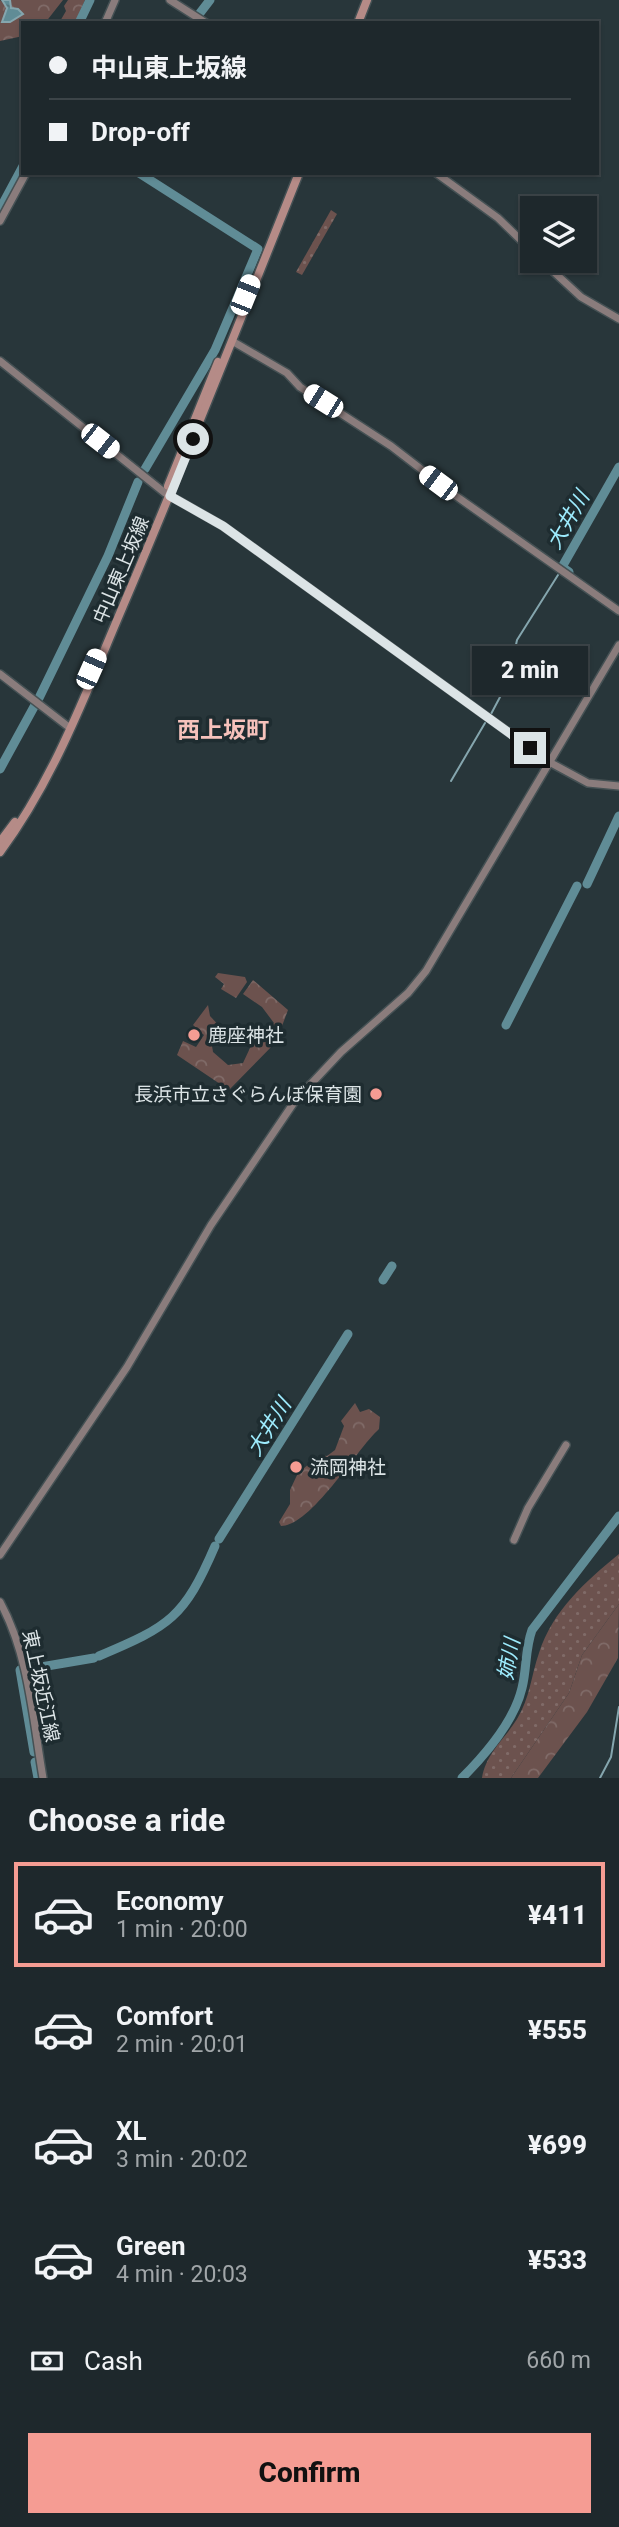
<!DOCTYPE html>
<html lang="en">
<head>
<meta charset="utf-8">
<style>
	:root { --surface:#1e282c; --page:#263034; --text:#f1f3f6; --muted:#a1a6a9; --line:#3c4448; --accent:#f59c93 }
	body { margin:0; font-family:Roboto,"Noto Sans JP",sans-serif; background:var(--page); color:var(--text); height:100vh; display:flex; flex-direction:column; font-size:26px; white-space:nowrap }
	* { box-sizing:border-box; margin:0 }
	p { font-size:23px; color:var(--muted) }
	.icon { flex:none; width:38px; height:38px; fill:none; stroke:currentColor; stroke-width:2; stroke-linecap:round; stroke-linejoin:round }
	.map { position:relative; height:1778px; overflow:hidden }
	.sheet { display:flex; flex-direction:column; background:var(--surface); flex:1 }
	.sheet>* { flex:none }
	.hud { position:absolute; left:21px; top:21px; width:578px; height:154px; border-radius:0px; box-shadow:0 2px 5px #0004,0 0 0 2px var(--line); display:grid; align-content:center; height:154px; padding:0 28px; background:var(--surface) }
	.tools { position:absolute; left:520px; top:196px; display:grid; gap:14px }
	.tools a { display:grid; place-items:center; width:77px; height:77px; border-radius:0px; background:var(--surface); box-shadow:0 2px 5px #0004,0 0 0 2px var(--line); font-size:35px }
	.end { position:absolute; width:32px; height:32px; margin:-16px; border:9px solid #dce4e6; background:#111; box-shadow:0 0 0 4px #111 }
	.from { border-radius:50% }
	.bubble { position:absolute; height:49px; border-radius:0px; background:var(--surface); box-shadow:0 2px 5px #0004,0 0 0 2px var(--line); font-size:23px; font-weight:800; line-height:49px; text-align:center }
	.car { position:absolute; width:21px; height:42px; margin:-21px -10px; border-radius:9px; box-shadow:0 0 5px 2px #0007; background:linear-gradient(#fff 24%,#345 0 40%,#fff 0 76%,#345 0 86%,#fff 0) }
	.hud b { display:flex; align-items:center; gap:24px; height:66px; font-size:26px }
	.hud b+b { border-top:2px solid var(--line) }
	.hud i { width:18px; height:18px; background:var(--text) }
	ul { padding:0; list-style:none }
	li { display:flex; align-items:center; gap:21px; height:105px; margin:0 14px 10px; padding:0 14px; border:4px solid transparent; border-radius:0px }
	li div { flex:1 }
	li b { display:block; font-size:26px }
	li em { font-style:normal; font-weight:800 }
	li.current { border-color:var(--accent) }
	li>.icon { width:63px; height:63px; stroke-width:1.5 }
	h2 { padding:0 28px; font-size:32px; line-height:84px }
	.pay { display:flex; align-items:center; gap:18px; height:77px; padding:0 28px; font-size:26px }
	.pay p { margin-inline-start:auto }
	.action { display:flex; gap:14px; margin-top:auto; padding:14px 28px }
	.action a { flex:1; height:80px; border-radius:0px; background:var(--accent); color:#111; font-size:28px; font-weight:800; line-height:80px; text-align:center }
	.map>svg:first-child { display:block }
</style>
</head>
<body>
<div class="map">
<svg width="619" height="1778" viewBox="0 0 619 1778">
	<defs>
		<pattern id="grass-dots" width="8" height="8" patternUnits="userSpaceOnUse" patternTransform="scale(1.75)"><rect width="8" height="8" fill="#6c524e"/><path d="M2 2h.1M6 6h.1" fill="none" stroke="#806b68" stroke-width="1.8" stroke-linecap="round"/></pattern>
		<pattern id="forest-crowns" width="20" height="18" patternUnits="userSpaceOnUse" patternTransform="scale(1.75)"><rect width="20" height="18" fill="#6c524e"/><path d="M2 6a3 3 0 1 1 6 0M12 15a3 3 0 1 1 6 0" fill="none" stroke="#806b68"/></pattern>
		<pattern id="water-ripples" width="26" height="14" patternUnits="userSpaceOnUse" patternTransform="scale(1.75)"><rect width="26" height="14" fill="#608c96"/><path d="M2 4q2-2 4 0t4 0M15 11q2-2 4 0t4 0" fill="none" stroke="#56737a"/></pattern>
	</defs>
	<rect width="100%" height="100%" fill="#28363a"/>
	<g fill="url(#grass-dots)">
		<path d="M331 210 337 214 302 275 296 272Z"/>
		<path d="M619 1554V1604L582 1655 569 1693 511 1778H482C486 1753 504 1740 517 1719 530 1698 531 1676 539 1653 553 1610 585 1582 619 1554Z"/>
	</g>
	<g fill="url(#forest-crowns)">
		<path d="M0 0 12 10 10 0H63L45 23H23V36L0 41Z"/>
		<path d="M68 0H85L75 23H59L66 11 64 6Z"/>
		<path d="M218 973 245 977 247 982 236 998 221 989 224 984 215 977Z"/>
		<path d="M253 980 288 1010 276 1042 229 1090 177 1055 183 1041 196 1047 204 1035 193 1025 208 1005 210 1016 223 1030 221 1038 212 1046 213 1052 228 1065 243 1063 250 1048 274 1023 262 1007 243 994Z"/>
		<path d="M355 1403 360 1412 369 1409 380 1417 379 1429C356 1450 311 1526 281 1526L279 1522 290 1504V1490L298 1473 320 1455 327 1456 335 1450 344 1426 341 1421Z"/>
		<path d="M619 1604 618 1658 587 1712 538 1778H511L569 1693 582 1655Z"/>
	</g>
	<path fill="url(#water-ripples)" stroke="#85a6ae" stroke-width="2" d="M2 0H10L11 8 18 9 23 14 10 22H2L7 8Z"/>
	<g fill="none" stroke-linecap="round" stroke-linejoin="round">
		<g stroke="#85a6ae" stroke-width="2">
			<path d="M491 714 508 682 517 640 558 575"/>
			<path d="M451 781 485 723"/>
			<path d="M600 1778 611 1757 619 1707"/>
		</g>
		<g stroke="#608c96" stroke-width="9">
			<path d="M200 13 210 0"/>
			<path d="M79 23 90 0"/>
			<path d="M139 173 258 249 215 350 145 469"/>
			<path d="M0 209 23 166"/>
			<path d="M569 572 562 567 619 467"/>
			<path d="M39 698 108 556 138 482"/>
			<path d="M0 769 35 705"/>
			<path d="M587 884 619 816"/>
			<path d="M506 1025 577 886"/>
			<path d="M383 1280 392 1266"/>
			<path d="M219 1539 348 1334"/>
			<path d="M99 1656C170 1626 184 1618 215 1546"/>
			<path d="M41 1667 94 1658"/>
			<path d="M20 1670 34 1752"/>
			<path d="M35 1762 38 1778"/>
			<path d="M462 1778C486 1754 514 1722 522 1688 527 1668 525 1649 532 1630L619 1516"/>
		</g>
		<defs>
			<g id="secondary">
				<path d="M170 0 206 23"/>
				<path d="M105 23 115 0"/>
				<path d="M436 173 498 218 532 251"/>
				<path d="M0 221 26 173"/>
				<path d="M542 261 581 297 619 319"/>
				<path d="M232 341 287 373 300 387 391 446 456 496 619 611"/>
				<path d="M0 361 165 493 223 526 551 763 588 783 619 786"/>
				<path d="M0 674 70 728"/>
				<path d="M514 1540 528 1508 566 1445"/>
				<path d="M0 1555 127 1367 211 1225 295 1101 341 1052 408 993 426 971 619 645"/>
				<path d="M0 1602C29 1655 33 1720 43 1778"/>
			</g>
			<g id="primary">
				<path d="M358 23 367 0"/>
				<path d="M168 486 218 362"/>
				<path d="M0 842 15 822"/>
				<path d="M0 852C55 778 87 690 123 606 184 463 241 318 299 173"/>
			</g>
		</defs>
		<use href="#secondary" stroke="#455154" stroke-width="10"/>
		<use href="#primary" stroke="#455154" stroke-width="11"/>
		<use href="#secondary" stroke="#8a7c7c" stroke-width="7"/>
		<use href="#primary" stroke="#b58b87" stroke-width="8"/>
	</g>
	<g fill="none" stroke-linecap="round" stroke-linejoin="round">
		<path stroke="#dce4e6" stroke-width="9" d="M193 439 170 496 223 526 530 748"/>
	</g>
	<g fill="#f59c93" stroke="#1e2c30" stroke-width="2.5">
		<circle cx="194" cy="1035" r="7"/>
		<circle cx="376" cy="1094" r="7"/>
		<circle cx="296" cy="1467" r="7"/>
	</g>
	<g text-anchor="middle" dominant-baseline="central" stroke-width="7" stroke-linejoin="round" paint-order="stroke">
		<g font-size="19" fill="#dce4e6" stroke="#1e2c30">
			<text transform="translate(121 570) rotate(-67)">中山東上坂線</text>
			<text transform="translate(41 1686) rotate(78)">東上坂近江線</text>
		</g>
		<g font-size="19" fill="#dce4e6" stroke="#1e2c30" text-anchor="start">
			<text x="208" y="1035">鹿座神社</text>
			<text x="362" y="1094" text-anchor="end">長浜市立さぐらんぼ保育園</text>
			<text x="310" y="1467">流岡神社</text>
		</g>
		<g font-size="21" font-style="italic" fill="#9debfd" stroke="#1e2c30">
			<text transform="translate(568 520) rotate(-60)">大井川</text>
			<text transform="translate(269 1427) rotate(-58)">大井川</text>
			<text transform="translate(509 1659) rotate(-80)">姉川</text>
		</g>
		<g font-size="23" font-weight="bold" fill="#f6c2bc" stroke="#1e2c30">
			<text x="223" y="730">西上坂町</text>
		</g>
	</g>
</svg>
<div class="tools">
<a><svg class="icon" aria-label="layers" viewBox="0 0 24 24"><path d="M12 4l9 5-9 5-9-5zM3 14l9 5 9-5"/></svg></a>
</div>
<i class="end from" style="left:193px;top:439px"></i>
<i class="end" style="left:530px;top:748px"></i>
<div class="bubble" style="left:472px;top:646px;width:116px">2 min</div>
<i class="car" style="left:245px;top:295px;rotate:22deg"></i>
<i class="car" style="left:323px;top:401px;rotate:302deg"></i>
<i class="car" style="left:100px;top:441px;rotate:128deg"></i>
<i class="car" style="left:438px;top:483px;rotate:307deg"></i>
<i class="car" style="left:91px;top:669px;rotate:24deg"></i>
<div class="hud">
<b><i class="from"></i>中山東上坂線</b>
<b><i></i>Drop-off</b>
</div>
</div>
<section class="sheet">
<h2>Choose a ride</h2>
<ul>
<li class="current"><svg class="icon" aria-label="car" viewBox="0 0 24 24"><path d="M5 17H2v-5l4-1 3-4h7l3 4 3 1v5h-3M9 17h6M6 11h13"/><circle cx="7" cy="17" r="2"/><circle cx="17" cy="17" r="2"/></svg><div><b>Economy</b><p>1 min · 20:00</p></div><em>¥411</em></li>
<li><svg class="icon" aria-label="car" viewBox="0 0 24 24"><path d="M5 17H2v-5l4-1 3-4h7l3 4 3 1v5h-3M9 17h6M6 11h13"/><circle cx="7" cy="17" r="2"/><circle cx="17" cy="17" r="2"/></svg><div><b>Comfort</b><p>2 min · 20:01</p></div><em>¥555</em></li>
<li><svg class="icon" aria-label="car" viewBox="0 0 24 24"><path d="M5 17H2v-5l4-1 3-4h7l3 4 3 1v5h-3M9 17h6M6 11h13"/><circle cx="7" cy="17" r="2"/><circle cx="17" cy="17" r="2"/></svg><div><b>XL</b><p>3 min · 20:02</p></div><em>¥699</em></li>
<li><svg class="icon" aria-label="car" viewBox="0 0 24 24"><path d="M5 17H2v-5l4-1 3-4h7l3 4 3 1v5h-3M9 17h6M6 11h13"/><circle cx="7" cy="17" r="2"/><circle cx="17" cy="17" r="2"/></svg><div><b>Green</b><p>4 min · 20:03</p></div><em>¥533</em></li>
</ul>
<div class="pay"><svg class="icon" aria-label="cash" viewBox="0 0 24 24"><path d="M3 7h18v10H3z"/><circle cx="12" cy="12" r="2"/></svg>Cash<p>660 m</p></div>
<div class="action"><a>Confirm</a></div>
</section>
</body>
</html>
